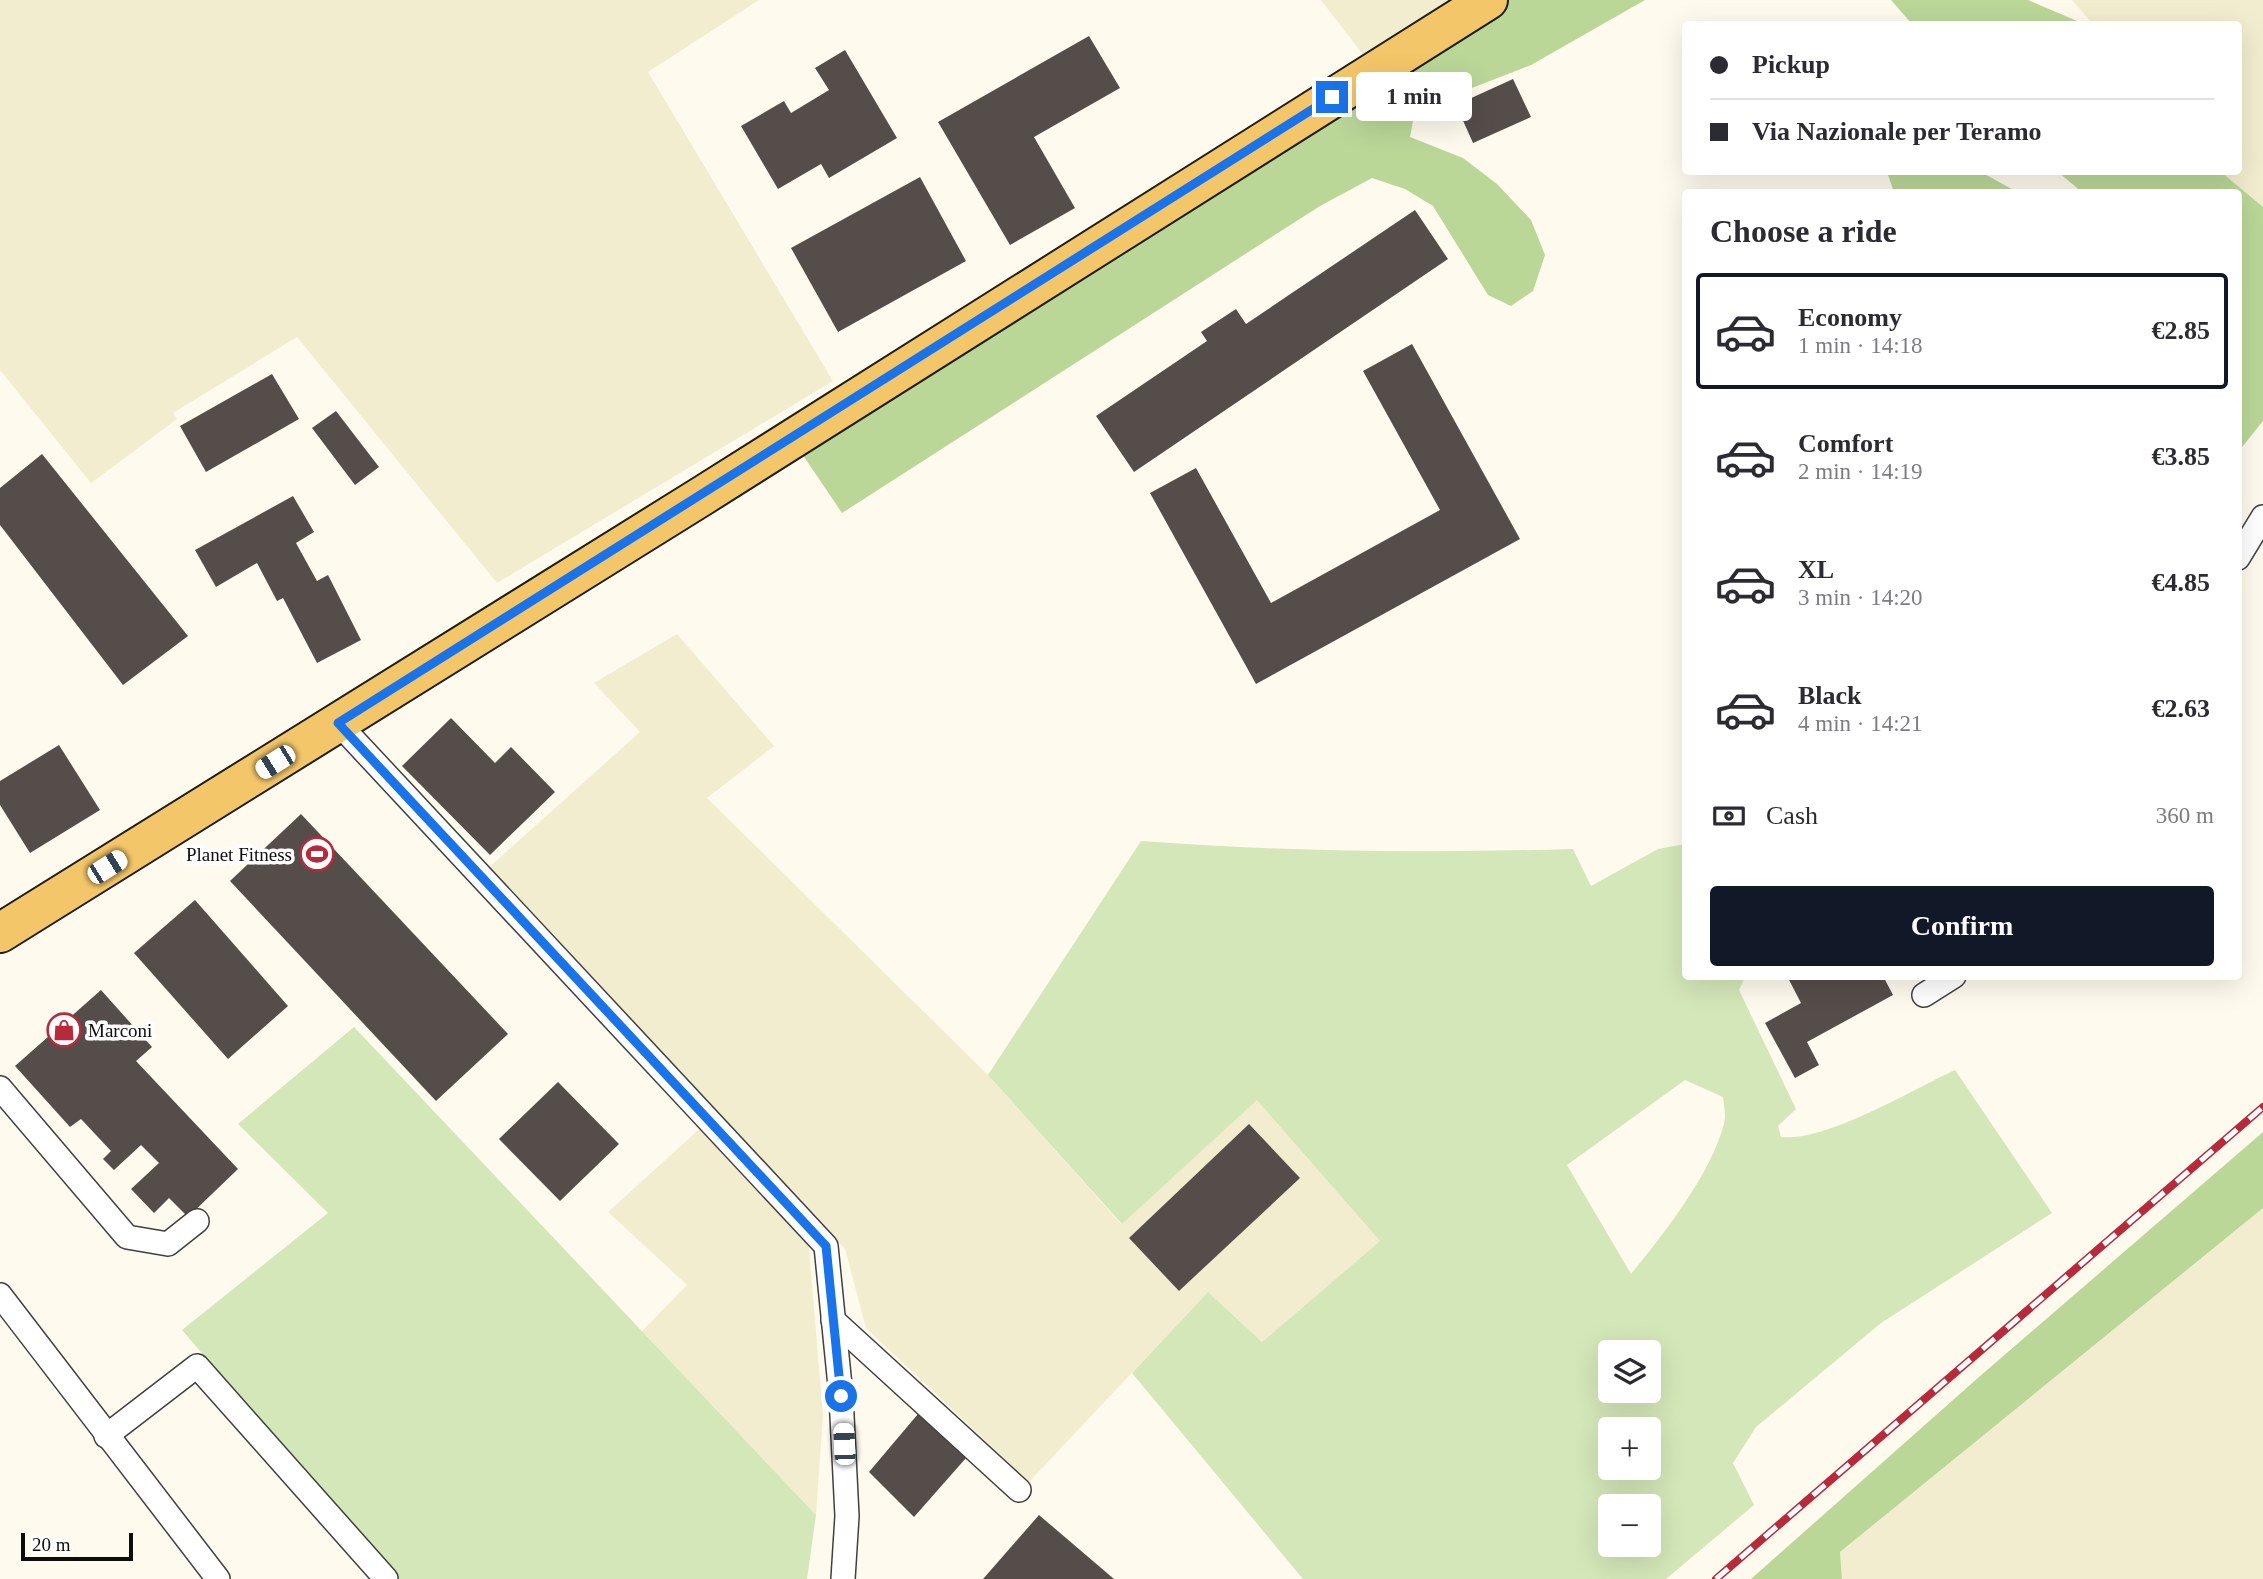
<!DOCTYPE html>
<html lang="en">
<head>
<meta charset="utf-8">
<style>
	:root { --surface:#fff; --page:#f2f2f3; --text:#2b2b33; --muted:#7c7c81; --line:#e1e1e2; --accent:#111827 }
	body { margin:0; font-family:"Times New Roman",serif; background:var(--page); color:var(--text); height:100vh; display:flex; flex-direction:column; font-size:26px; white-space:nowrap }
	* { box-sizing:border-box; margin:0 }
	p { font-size:23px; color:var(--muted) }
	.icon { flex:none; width:38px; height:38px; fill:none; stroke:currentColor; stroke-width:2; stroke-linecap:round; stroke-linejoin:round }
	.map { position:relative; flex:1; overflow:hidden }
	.panel { position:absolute; left:1682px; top:189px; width:560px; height:791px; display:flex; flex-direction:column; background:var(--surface); border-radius:7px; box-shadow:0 7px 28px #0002 }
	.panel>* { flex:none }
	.guide { position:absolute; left:1682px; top:21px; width:560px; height:154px; border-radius:7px; box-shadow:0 7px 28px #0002; display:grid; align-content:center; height:154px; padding:0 28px; background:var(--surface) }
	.tools { position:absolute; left:1598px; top:1340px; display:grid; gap:14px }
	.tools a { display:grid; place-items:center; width:63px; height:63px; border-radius:7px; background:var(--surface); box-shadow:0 7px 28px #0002; font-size:35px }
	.scale { position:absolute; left:21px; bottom:18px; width:112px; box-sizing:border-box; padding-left:7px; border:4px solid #0d0d0d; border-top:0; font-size:19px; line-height:24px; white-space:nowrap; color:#0d0d0d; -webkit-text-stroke:5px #fff; paint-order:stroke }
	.end { position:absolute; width:32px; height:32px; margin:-16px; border:9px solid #1a73e8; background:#fff; box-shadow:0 0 0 4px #fff }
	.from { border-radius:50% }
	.bubble { position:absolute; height:49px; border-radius:7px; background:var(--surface); box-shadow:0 7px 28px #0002; font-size:23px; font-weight:600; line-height:49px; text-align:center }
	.car { position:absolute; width:21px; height:42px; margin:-21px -10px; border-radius:9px; box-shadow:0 0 5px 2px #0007; background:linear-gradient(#fff 24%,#345 0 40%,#fff 0 76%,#345 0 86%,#fff 0) }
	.guide b { display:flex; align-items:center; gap:24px; height:66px; font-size:26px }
	.guide b+b { border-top:2px solid var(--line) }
	.guide i { width:18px; height:18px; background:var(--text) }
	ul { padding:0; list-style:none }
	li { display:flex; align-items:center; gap:21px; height:116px; margin:0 14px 10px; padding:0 14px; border:4px solid transparent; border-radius:7px }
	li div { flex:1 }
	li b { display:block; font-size:26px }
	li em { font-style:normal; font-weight:600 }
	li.selected { border-color:var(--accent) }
	li>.icon { width:63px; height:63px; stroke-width:1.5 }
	h2 { padding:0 28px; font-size:32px; line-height:84px }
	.pay { display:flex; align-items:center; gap:18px; height:77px; padding:0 28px; font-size:26px }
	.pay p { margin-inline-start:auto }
	.cta { display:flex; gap:14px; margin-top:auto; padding:14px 28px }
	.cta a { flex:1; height:80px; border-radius:7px; background:var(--accent); color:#fff; font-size:28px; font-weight:600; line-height:80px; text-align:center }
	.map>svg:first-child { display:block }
</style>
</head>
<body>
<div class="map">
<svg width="2263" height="1579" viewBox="0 0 2263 1579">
	<rect width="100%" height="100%" fill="#fefaed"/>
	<g fill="#f3edcf">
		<path d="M0 0H759L648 72 833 381 497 583 297 337 173 413 177 419 91 483 0 370Z"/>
		<path d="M1321 0H1452L1364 56Z"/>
		<path d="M2072 0H2263V207L2221 172H2238V24H2093Z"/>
		<path d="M677 634 774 746 707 798 988 1075 1121 1224 1257 1099 1380 1241 1262 1342 1208 1292 1029 1482 866 1328 845 1249 486 870 640 732 594 683Z"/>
		<path d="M705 1124 808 1238 823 1414 816 1515 642 1331 687 1285 608 1212Z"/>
		<path d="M2263 1208V1579H1842L1840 1552Z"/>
	</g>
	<g fill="#d4e7b8" fill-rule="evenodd">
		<path d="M1141 841C1285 852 1429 853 1573 849L1591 886 1658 849 1685 844V976L1745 977 1739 990 1796 1109 1778 1126 1781 1137C1826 1142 1912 1090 1955 1070L2052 1213 1881 1323 1756 1427 1733 1463 1754 1505 1666 1579H1303L1132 1373 1208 1292 1262 1342 1380 1241 1257 1100 1122 1224 988 1075ZM1685 1080 1723 1097C1724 1105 1726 1116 1724 1124 1711 1174 1663 1235 1631 1274L1567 1165ZM1610 1353H1648V1391H1610ZM1610 1430H1648V1468H1610ZM1610 1507H1648V1545H1610Z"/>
		<path d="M354 1027 816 1515 807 1579H395L182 1330 328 1213 238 1124Z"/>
	</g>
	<g fill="#bad798">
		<path d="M1488 0H1645L1531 65 1415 110 1410 137 1463 158 1497 184 1531 220 1545 255 1533 291 1511 306 1488 295 1433 206 1405 189 1372 178 1320 206 842 513 792 439Z"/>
		<path d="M1891 0H2028L2084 24H1912Z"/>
		<path d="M1887 172H1981L2017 192H1894Z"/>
		<path d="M2058 172H2221L2263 207V421L2238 452V192H2082Z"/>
		<path d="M2263 1132V1208L1840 1552 1842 1579H1751L1979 1377Z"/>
	</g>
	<g fill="#554d4a">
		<path d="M1089 36 1120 88 1034 137 1075 208 1010 245 938 122Z"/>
		<path d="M845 50 897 138 829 178 821 164 778 189 741 126 784 101 791 113 829 90 815 68Z"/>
		<path d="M1513 79 1531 117 1473 143 1456 105Z"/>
		<path d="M920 177 966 261 838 332 791 248Z"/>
		<path d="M1415 210 1448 259 1134 472 1096 416 1207 341 1201 332 1236 309 1246 324Z"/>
		<path d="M1412 344 1520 539 1256 684 1150 493 1196 468 1271 603 1440 510 1363 371Z"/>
		<path d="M272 374 299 419 206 472 180 426Z"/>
		<path d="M336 411 379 467 355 485 312 428Z"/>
		<path d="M42 454 188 636 123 685 0 525V488Z"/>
		<path d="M293 496 314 532 296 543 317 581 328 575 361 640 317 663 283 598 277 601 257 563 216 587 195 550Z"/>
		<path d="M451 718 495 763 511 747 555 792 490 855 402 766Z"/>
		<path d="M59 745 100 810 30 853 0 805V781Z"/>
		<path d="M301 814 508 1034 436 1101 230 881Z"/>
		<path d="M195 900 288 1006 228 1059 134 953Z"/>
		<path d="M1787 976H1883L1893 995 1807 1042 1819 1065 1795 1078 1765 1023 1801 1003Z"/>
		<path d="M101 990 152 1047 136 1061 238 1169 188 1217 169 1198 154 1213 131 1189 159 1163 141 1145 114 1170 103 1159 111 1151 81 1119 70 1127 15 1066Z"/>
		<path d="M558 1082 619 1144 560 1201 499 1139Z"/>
		<path d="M1249 1124 1300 1178 1179 1291 1129 1238Z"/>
		<path d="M918 1414 966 1458 914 1517 869 1472Z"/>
		<path d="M1039 1515 1114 1579H983Z"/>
	</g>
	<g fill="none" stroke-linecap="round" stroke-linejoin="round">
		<defs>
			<g id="service">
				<path d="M2238 558 2263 517"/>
				<path d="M338 723 826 1246 841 1396 847 1516 843 1579"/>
				<path d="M1924 995 1954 976"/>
				<path d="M0 1088 127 1237 168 1244 197 1221"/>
				<path d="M0 1295 218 1579"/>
				<path d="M833 1320 1019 1490"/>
				<path d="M106 1436 197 1366 386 1579"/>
			</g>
			<path id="primary" d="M0 933 702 496 1488 0"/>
		</defs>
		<use href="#service" stroke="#404040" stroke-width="26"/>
		<use href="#primary" stroke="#1e1e1e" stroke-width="42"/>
		<use href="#service" stroke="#fff" stroke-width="23"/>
		<use href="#primary" stroke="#f3c669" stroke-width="38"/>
		<defs>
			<path id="rail" d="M1716 1579 2263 1107"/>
		</defs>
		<use href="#rail" stroke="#b72a3c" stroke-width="8"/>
		<use href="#rail" stroke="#fff" stroke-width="5" stroke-dasharray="16" stroke-linecap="butt"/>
	</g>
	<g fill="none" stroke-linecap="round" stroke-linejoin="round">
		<path stroke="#1a73e8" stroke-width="9" d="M841 1396 826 1246 338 723 1332 97"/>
	</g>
	<defs>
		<symbol id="stadium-ring" viewBox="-11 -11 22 22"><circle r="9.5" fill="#fff" stroke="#b72a3c" stroke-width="1.5"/><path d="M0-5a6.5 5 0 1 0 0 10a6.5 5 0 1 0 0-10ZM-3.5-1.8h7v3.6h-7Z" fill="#b72a3c"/></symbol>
		<symbol id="shop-ring" viewBox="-11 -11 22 22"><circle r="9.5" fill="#fff" stroke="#b72a3c" stroke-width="1.5"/><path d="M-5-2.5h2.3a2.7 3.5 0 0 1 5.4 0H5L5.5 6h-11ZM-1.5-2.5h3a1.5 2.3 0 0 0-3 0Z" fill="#b72a3c"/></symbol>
	</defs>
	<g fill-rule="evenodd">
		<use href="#stadium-ring" x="298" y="835" width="38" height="38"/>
		<use href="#shop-ring" x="45" y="1011" width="38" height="38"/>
	</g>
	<g text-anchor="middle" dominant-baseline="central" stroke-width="7" stroke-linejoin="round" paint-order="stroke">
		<g font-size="19" fill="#0d0d0d" stroke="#fff" text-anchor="end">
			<text x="292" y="854">Planet Fitness</text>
			<text x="88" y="1030" text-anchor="start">Marconi</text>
		</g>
	</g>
</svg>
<div class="tools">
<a><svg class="icon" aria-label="layers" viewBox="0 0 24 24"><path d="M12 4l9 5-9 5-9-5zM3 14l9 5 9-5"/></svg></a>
<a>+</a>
<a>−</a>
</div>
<div class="scale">20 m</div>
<i class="end from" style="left:841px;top:1396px"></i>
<i class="end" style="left:1332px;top:97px"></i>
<div class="bubble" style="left:1356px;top:72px;width:116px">1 min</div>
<i class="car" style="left:275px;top:762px;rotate:238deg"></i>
<i class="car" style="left:107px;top:867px;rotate:58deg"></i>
<i class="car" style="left:844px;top:1444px;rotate:357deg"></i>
<div class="guide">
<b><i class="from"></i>Pickup</b>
<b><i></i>Via Nazionale per Teramo</b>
</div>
<section class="panel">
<h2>Choose a ride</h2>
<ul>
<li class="selected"><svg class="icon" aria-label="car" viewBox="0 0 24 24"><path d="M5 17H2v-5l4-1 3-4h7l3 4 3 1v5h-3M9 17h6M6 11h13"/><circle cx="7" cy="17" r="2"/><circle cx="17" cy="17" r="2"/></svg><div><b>Economy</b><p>1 min · 14:18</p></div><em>€2.85</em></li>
<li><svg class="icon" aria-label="car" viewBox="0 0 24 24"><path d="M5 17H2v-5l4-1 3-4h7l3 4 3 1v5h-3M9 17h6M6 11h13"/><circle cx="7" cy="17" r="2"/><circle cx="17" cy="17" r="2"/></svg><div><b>Comfort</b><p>2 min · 14:19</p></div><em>€3.85</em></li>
<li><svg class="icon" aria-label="car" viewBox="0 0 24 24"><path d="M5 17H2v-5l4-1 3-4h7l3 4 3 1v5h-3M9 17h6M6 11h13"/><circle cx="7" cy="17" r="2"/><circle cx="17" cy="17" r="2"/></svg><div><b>XL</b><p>3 min · 14:20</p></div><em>€4.85</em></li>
<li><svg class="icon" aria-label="car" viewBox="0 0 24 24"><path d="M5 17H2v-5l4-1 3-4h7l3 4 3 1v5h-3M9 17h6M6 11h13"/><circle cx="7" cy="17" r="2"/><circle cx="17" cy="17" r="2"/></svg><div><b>Black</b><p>4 min · 14:21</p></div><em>€2.63</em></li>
</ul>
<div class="pay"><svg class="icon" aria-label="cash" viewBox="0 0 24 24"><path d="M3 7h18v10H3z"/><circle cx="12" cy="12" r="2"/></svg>Cash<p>360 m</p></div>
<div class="cta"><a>Confirm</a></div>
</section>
</div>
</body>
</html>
